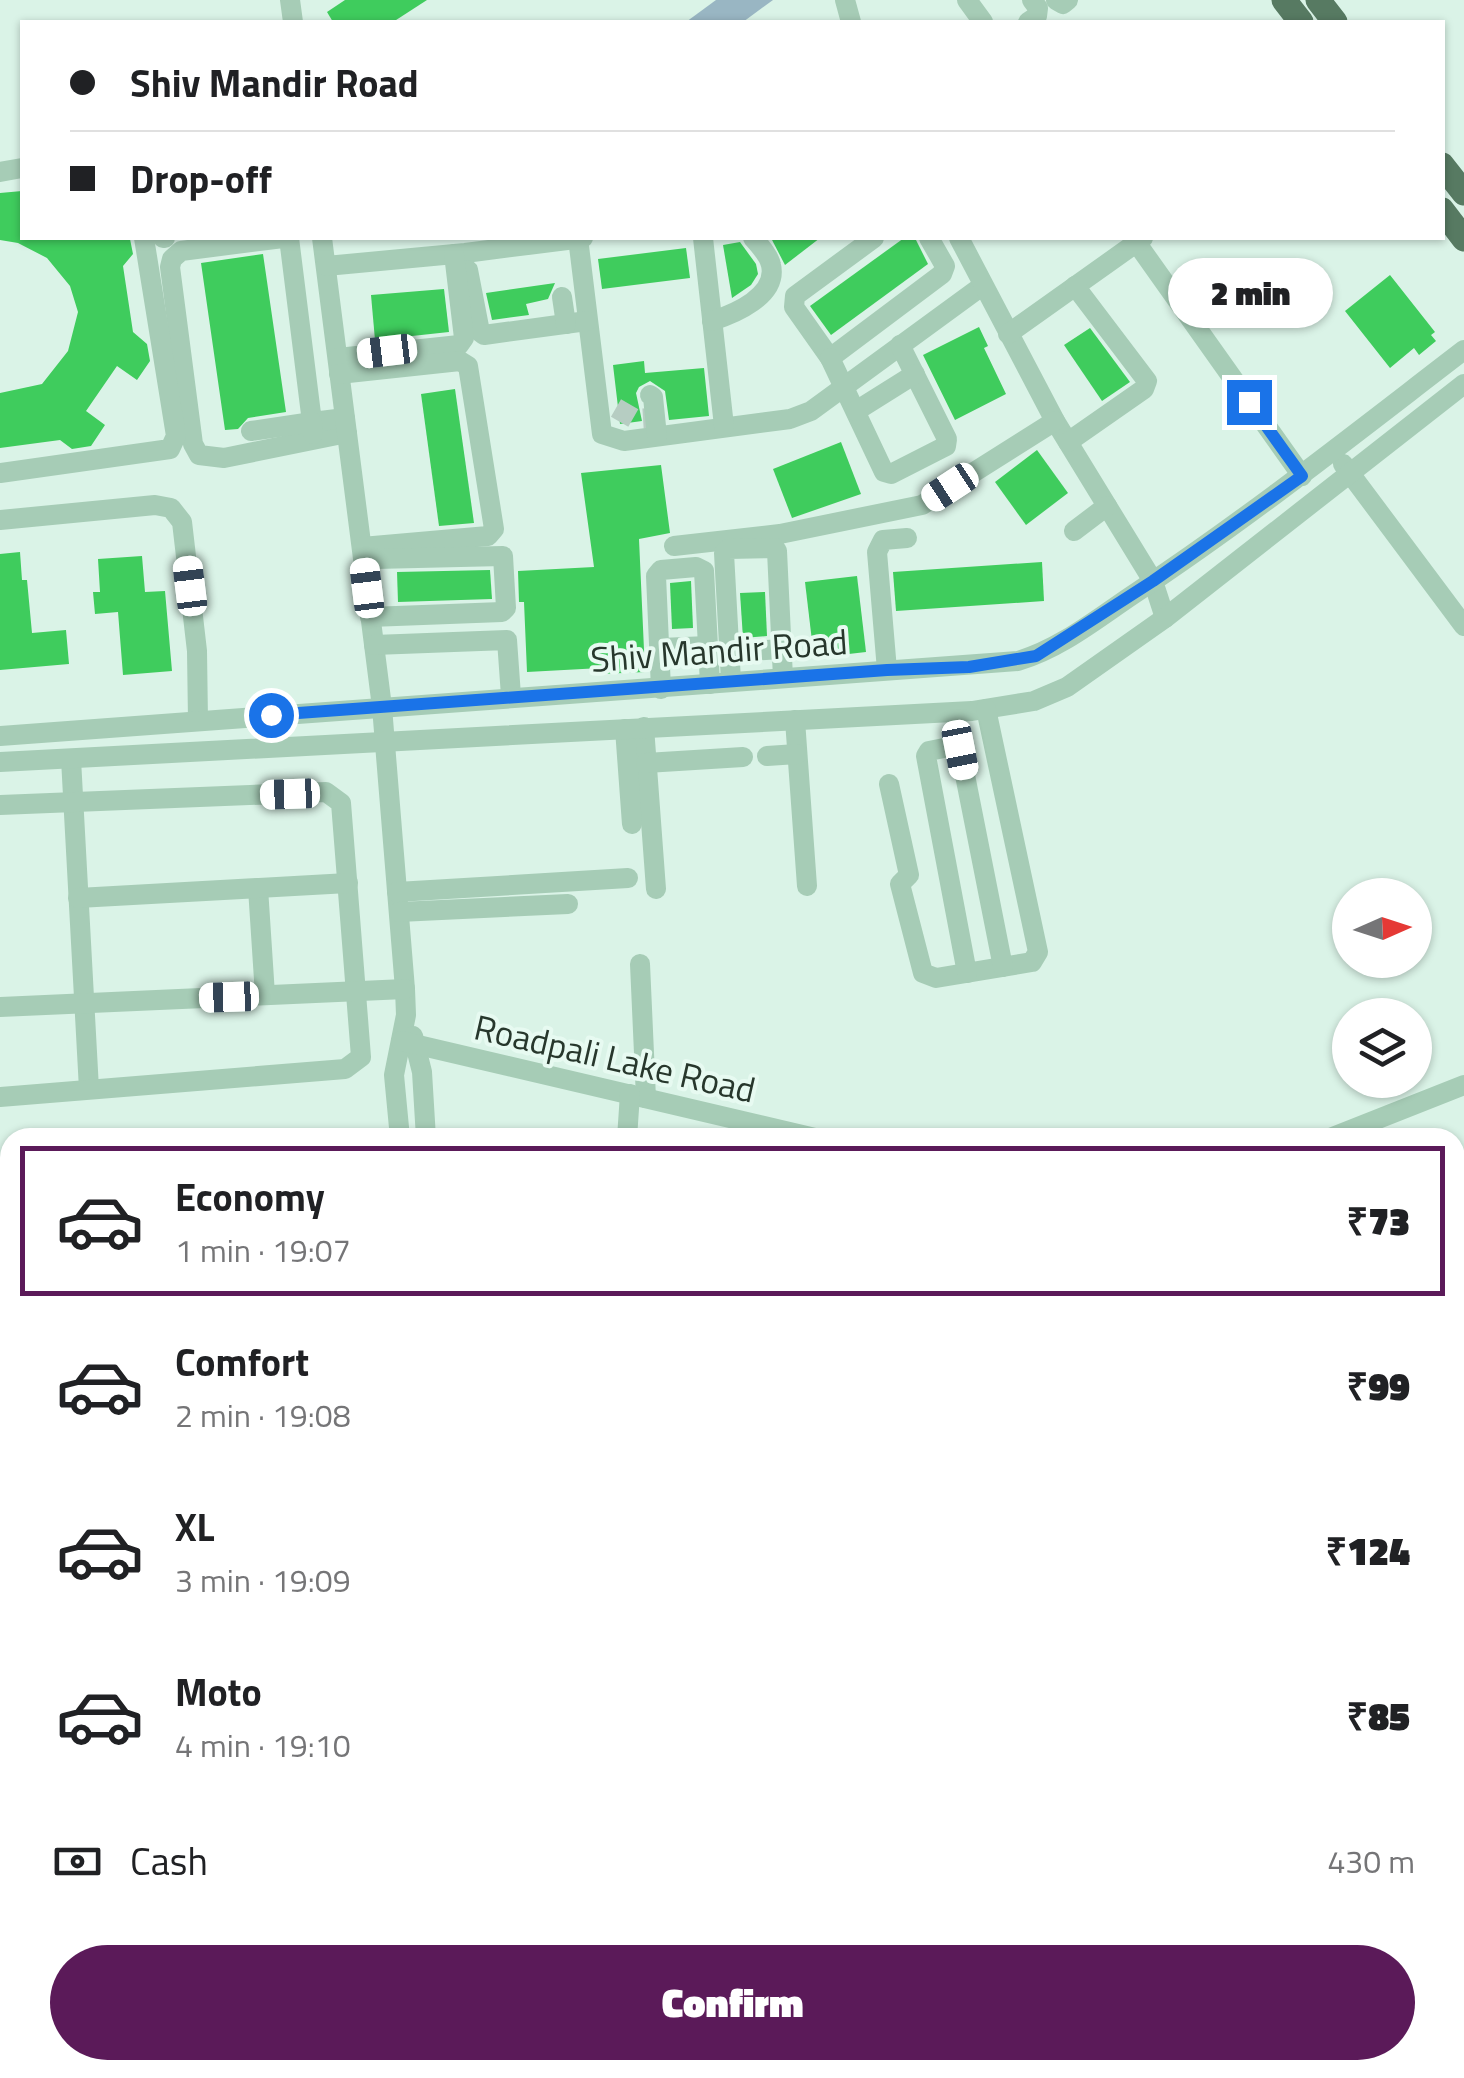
<!DOCTYPE html>
<html lang="en">
<head>
<meta charset="utf-8">
<style>
	:root { --surface:#fff; --page:#f2f2f2; --text:#202124; --muted:#757577; --line:#e0e0e0; --accent:#5b1a59 }
	body { margin:0; font-family:"Titillium Web",sans-serif; background:var(--page); color:var(--text); height:100vh; display:flex; flex-direction:column; font-size:38px; white-space:nowrap }
	* { box-sizing:border-box; margin:0 }
	p { font-size:32px; color:var(--muted) }
	.icon { flex:none; width:55px; height:55px; fill:none; stroke:currentColor; stroke-width:2; stroke-linecap:round; stroke-linejoin:round }
	.map { position:relative; flex:1; overflow:hidden }
	.sheet { position:absolute; left:0px; top:1128px; width:1465px; height:952px; display:flex; flex-direction:column; background:var(--surface); border-radius:30px 30px 0 0; box-shadow:0 2px 8px #0004 }
	.sheet>* { flex:none }
	.banner { position:absolute; left:20px; top:20px; width:1425px; height:220px; border-radius:0px; box-shadow:0 2px 8px #0004; display:grid; align-content:center; height:220px; padding:0 50px; background:var(--surface) }
	.needle { width:65px; rotate:87deg }
	.buttons { position:absolute; left:1332px; top:878px; display:grid; gap:20px }
	.buttons a { display:grid; place-items:center; width:100px; height:100px; border-radius:50%; background:var(--surface); box-shadow:0 2px 8px #0004; font-size:50px }
	.end { position:absolute; width:45px; height:45px; margin:-22px; border:12px solid #1a73e8; background:#fff; box-shadow:0 0 0 5px #fff }
	.from { border-radius:50% }
	.bubble { position:absolute; height:70px; border-radius:35px; background:var(--surface); box-shadow:0 2px 8px #0004; font-size:32px; font-weight:800; line-height:70px; text-align:center }
	.car { position:absolute; width:30px; height:60px; margin:-30px -15px; border-radius:12px; box-shadow:0 0 8px 2px #0007; background:linear-gradient(#fff 24%,#345 0 40%,#fff 0 76%,#345 0 86%,#fff 0) }
	.banner b { display:flex; align-items:center; gap:35px; height:95px; font-size:38px }
	.banner b+b { border-top:2px solid var(--line) }
	.banner i { width:25px; height:25px; background:var(--text) }
	ul { padding:18px 0 0; list-style:none }
	li { display:flex; align-items:center; gap:30px; height:150px; margin:0 20px 15px; padding:0 30px; border:5px solid transparent; border-radius:0px }
	li div { flex:1 }
	li b { display:block; font-size:38px }
	li em { font-style:normal; font-weight:800 }
	li.current { border-color:var(--accent) }
	li>.icon { width:90px; height:90px; stroke-width:1.5 }
	.pay { display:flex; align-items:center; gap:25px; height:110px; padding:0 50px; font-size:38px }
	.pay p { margin-inline-start:auto }
	.primary-button { display:flex; gap:20px; margin-top:auto; padding:20px 50px }
	.primary-button a { flex:1; height:115px; border-radius:60px; background:var(--accent); color:#fff; font-size:40px; font-weight:800; line-height:115px; text-align:center }
	.map>svg:first-child { display:block }
</style>
</head>
<body>
<div class="map">
<svg width="1464" height="2078" viewBox="0 0 1464 2078">
	<rect width="100%" height="100%" fill="#daf3e7"/>
	<path fill="#99b6c3" d="M716 0H773L743 22H686Z"/>
	<g fill="#3fcc5d">
		<path d="M345 0H427L393 22H333L327 12Z"/>
		<path d="M22 191V238L130 239 133 254 123 266 133 332 147 344 150 361 137 380 117 366 86 411 105 425 91 446 72 449 60 440 0 448V393L42 384 68 351 78 312 70 286 47 258 18 243 0 240V193Z"/>
		<path d="M771 238H820L785 265Z"/>
		<path d="M904 238H915L928 264 831 335 810 306Z"/>
		<path d="M740 242 756 264 758 274 751 285 732 298 723 245Z"/>
		<path d="M686 248 690 278 602 289 598 259Z"/>
		<path d="M263 254 286 412 248 418 238 429 225 430 201 263Z"/>
		<path d="M1390 275 1435 332 1431 335 1436 341 1419 355 1414 348 1390 368 1345 311Z"/>
		<path d="M555 283 548 299 526 304 529 315 492 320 486 293Z"/>
		<path d="M444 289 449 332 375 340 371 295Z"/>
		<path d="M979 327 988 346 984 348 1006 394 955 420 923 355Z"/>
		<path d="M1090 328 1130 382 1102 401 1064 345Z"/>
		<path d="M644 361 645 373 704 368 709 416 669 420 665 391 650 381 639 387 636 393 642 421 620 424 613 365Z"/>
		<path d="M455 389 474 523 439 526 421 394Z"/>
		<path d="M841 442 861 494 792 518 773 469Z"/>
		<path d="M1037 450 1068 493 1026 525 995 482Z"/>
		<path d="M661 465 670 533 639 539 645 672 601 674V668L527 672 524 602H519L518 571 594 567 581 473Z"/>
		<path d="M20 552 22 580H27L32 633 66 630 69 664 0 670V554Z"/>
		<path d="M142 556 145 592 165 591 172 671 123 675 118 612 95 614 93 592H100L98 559Z"/>
		<path d="M1042 562 1044 601 896 611 893 572Z"/>
		<path d="M490 570 492 599 398 602 397 572Z"/>
		<path d="M857 576 866 652 814 658 805 582Z"/>
		<path d="M691 581 693 628 672 629 670 583Z"/>
		<path d="M765 592 767 636 743 638 740 593Z"/>
	</g>
	<g fill="none" stroke-linecap="round" stroke-linejoin="round">
		<path stroke="#b6cdc2" stroke-width="20" stroke-dasharray="20 10" stroke-linecap="butt" d="M616 408 635 419 651 418"/>
		<g stroke="#a6ccb6" stroke-width="20">
			<path d="M290 0 293 22"/>
			<path d="M845 0 851 22"/>
			<path d="M967 0 983 22"/>
			<path d="M1056 0 1063 4 1068 0"/>
			<path d="M1028 22 1037 16 1038 8 1032 0"/>
			<path d="M0 172 22 168"/>
			<path d="M163 238H165"/>
			<path d="M283 238 181 251 172 259 170 267 193 444 199 455 224 458 347 433"/>
			<path d="M289 238 312 422 345 418"/>
			<path d="M322 238 382 707 405 989 406 1015 394 1075 400 1138"/>
			<path d="M578 238 602 434 624 441 790 419 811 411 982 286"/>
			<path d="M703 238 724 426"/>
			<path d="M874 238 795 296 794 307 830 358 942 274 945 266 929 238"/>
			<path d="M959 238 1055 421 1153 581 1165 618"/>
			<path d="M1136 242 1302 476"/>
			<path d="M326 266 465 253 583 238"/>
			<path d="M468 270 480 332 484 335 587 321"/>
			<path d="M562 297 566 324"/>
			<path d="M712 321C734 314 778 296 771 265 769 255 759 245 753 238"/>
			<path d="M1008 334 1143 238"/>
			<path d="M338 358 459 345 464 338 454 254"/>
			<path d="M830 358 884 472 891 474 946 446 947 439 900 345"/>
			<path d="M339 374 460 361 468 366 494 529 488 536 362 547"/>
			<path d="M650 395 653 397 657 436"/>
			<path d="M856 411 915 374"/>
			<path d="M251 431 312 422 313 434"/>
			<path d="M1068 442 1144 389 1147 381 1075 286"/>
			<path d="M1343 464 1464 626"/>
			<path d="M0 473 170 449 176 436 144 238"/>
			<path d="M0 520 155 505 171 508 182 522 197 651 198 721"/>
			<path d="M1074 531 1107 506"/>
			<path d="M674 546 780 534 922 505 1055 421"/>
			<path d="M370 617 502 612 506 608 503 556 375 559"/>
			<path d="M374 645 507 640 511 696"/>
			<path d="M661 648 708 646"/>
			<path d="M730 652 782 649"/>
			<path d="M887 670 877 552 883 540 907 538"/>
			<path d="M731 681 724 553 728 549 775 548 777 551 783 678"/>
			<path d="M661 689 656 576 661 570 696 567 704 571 710 684"/>
			<path d="M795 720 807 886"/>
			<path d="M644 727 656 889"/>
			<path d="M625 729 632 824"/>
			<path d="M0 736 1018 661C1062 648 1099 617 1137 592 1250 517 1357 432 1464 350"/>
			<path d="M767 756 797 754"/>
			<path d="M71 759 89 1089"/>
			<path d="M0 762 972 711 1034 701 1067 687 1165 618 1464 384"/>
			<path d="M646 763 743 757"/>
			<path d="M889 784 909 875 900 884 923 973 936 978 1032 962 1038 952 986 709"/>
			<path d="M0 805 326 792 341 803 361 1057 345 1069 0 1097"/>
			<path d="M258 888 265 995"/>
			<path d="M397 892 628 878"/>
			<path d="M78 898 348 883"/>
			<path d="M399 912 568 904"/>
			<path d="M640 964 646 1098"/>
			<path d="M967 973 926 756 929 751 954 746 960 750 1003 967"/>
			<path d="M0 1007 405 989"/>
			<path d="M413 1036 422 1072 426 1138"/>
			<path d="M401 1041 815 1138"/>
			<path d="M627 1138 630 1094"/>
			<path d="M1330 1138 1464 1085"/>
			<path d="M0 1304H10"/>
			<path d="M1455 1416 1464 1432"/>
			<path d="M0 1635 10 1634"/>
			<path d="M0 1760H10"/>
			<path d="M0 1784 10 1783"/>
			<path d="M0 1998 10 1997"/>
			<path d="M62 2070 63 2078"/>
			<path d="M128 2070 129 2078"/>
			<path d="M204 2070V2078"/>
			<path d="M378 2070 379 2078"/>
			<path d="M472 2070V2078"/>
			<path d="M494 2070V2078"/>
			<path d="M680 2070 681 2078"/>
			<path d="M871 2070V2078"/>
			<path d="M1290 2070 1303 2078"/>
			<path d="M1340 2078 1344 2070"/>
		</g>
		<g stroke="#577a62" stroke-width="25">
			<path d="M1284 0 1301 22"/>
			<path d="M1318 0 1335 22"/>
			<path d="M1442 165 1464 193"/>
			<path d="M1442 210 1464 239"/>
		</g>
	</g>
	<g fill="none" stroke-linecap="round" stroke-linejoin="round">
		<path stroke="#1a73e8" stroke-width="12" d="M271 715 887 670 969 667 1036 656 1153 581 1302 476 1249 402"/>
	</g>
	<g text-anchor="middle" dominant-baseline="central" stroke-width="8" stroke-linejoin="round" paint-order="stroke">
		<g font-size="35" fill="#27372c" stroke="#e7faf1">
			<text transform="translate(719 650) rotate(-4)">Shiv Mandir Road</text>
			<text transform="translate(615 1058) rotate(13)">Roadpali Lake Road</text>
		</g>
	</g>
</svg>
<div class="buttons">
<a><svg class="needle" viewBox="-14 -14 28 28"><path d="M0-13l5 13h-10z" fill="#e53935"/><path d="M0 13l5-13h-10z" fill="#757577"/></svg></a>
<a><svg class="icon" aria-label="layers" viewBox="0 0 24 24"><path d="M12 4l9 5-9 5-9-5zM3 14l9 5 9-5"/></svg></a>
</div>
<i class="end from" style="left:271px;top:715px"></i>
<i class="end" style="left:1249px;top:402px"></i>
<div class="bubble" style="left:1168px;top:258px;width:165px">2 min</div>
<i class="car" style="left:387px;top:351px;rotate:263deg"></i>
<i class="car" style="left:950px;top:487px;rotate:237deg"></i>
<i class="car" style="left:190px;top:586px;rotate:353deg"></i>
<i class="car" style="left:367px;top:588px;rotate:353deg"></i>
<i class="car" style="left:960px;top:750px;rotate:169deg"></i>
<i class="car" style="left:290px;top:794px;rotate:268deg"></i>
<i class="car" style="left:229px;top:997px;rotate:268deg"></i>
<div class="banner">
<b><i class="from"></i>Shiv Mandir Road</b>
<b><i></i>Drop-off</b>
</div>
<section class="sheet">
<ul>
<li class="current"><svg class="icon" aria-label="car" viewBox="0 0 24 24"><path d="M5 17H2v-5l4-1 3-4h7l3 4 3 1v5h-3M9 17h6M6 11h13"/><circle cx="7" cy="17" r="2"/><circle cx="17" cy="17" r="2"/></svg><div><b>Economy</b><p>1 min · 19:07</p></div><em>₹73</em></li>
<li><svg class="icon" aria-label="car" viewBox="0 0 24 24"><path d="M5 17H2v-5l4-1 3-4h7l3 4 3 1v5h-3M9 17h6M6 11h13"/><circle cx="7" cy="17" r="2"/><circle cx="17" cy="17" r="2"/></svg><div><b>Comfort</b><p>2 min · 19:08</p></div><em>₹99</em></li>
<li><svg class="icon" aria-label="car" viewBox="0 0 24 24"><path d="M5 17H2v-5l4-1 3-4h7l3 4 3 1v5h-3M9 17h6M6 11h13"/><circle cx="7" cy="17" r="2"/><circle cx="17" cy="17" r="2"/></svg><div><b>XL</b><p>3 min · 19:09</p></div><em>₹124</em></li>
<li><svg class="icon" aria-label="car" viewBox="0 0 24 24"><path d="M5 17H2v-5l4-1 3-4h7l3 4 3 1v5h-3M9 17h6M6 11h13"/><circle cx="7" cy="17" r="2"/><circle cx="17" cy="17" r="2"/></svg><div><b>Moto</b><p>4 min · 19:10</p></div><em>₹85</em></li>
</ul>
<div class="pay"><svg class="icon" aria-label="cash" viewBox="0 0 24 24"><path d="M3 7h18v10H3z"/><circle cx="12" cy="12" r="2"/></svg>Cash<p>430 m</p></div>
<div class="primary-button"><a>Confirm</a></div>
</section>
</div>
</body>
</html>
